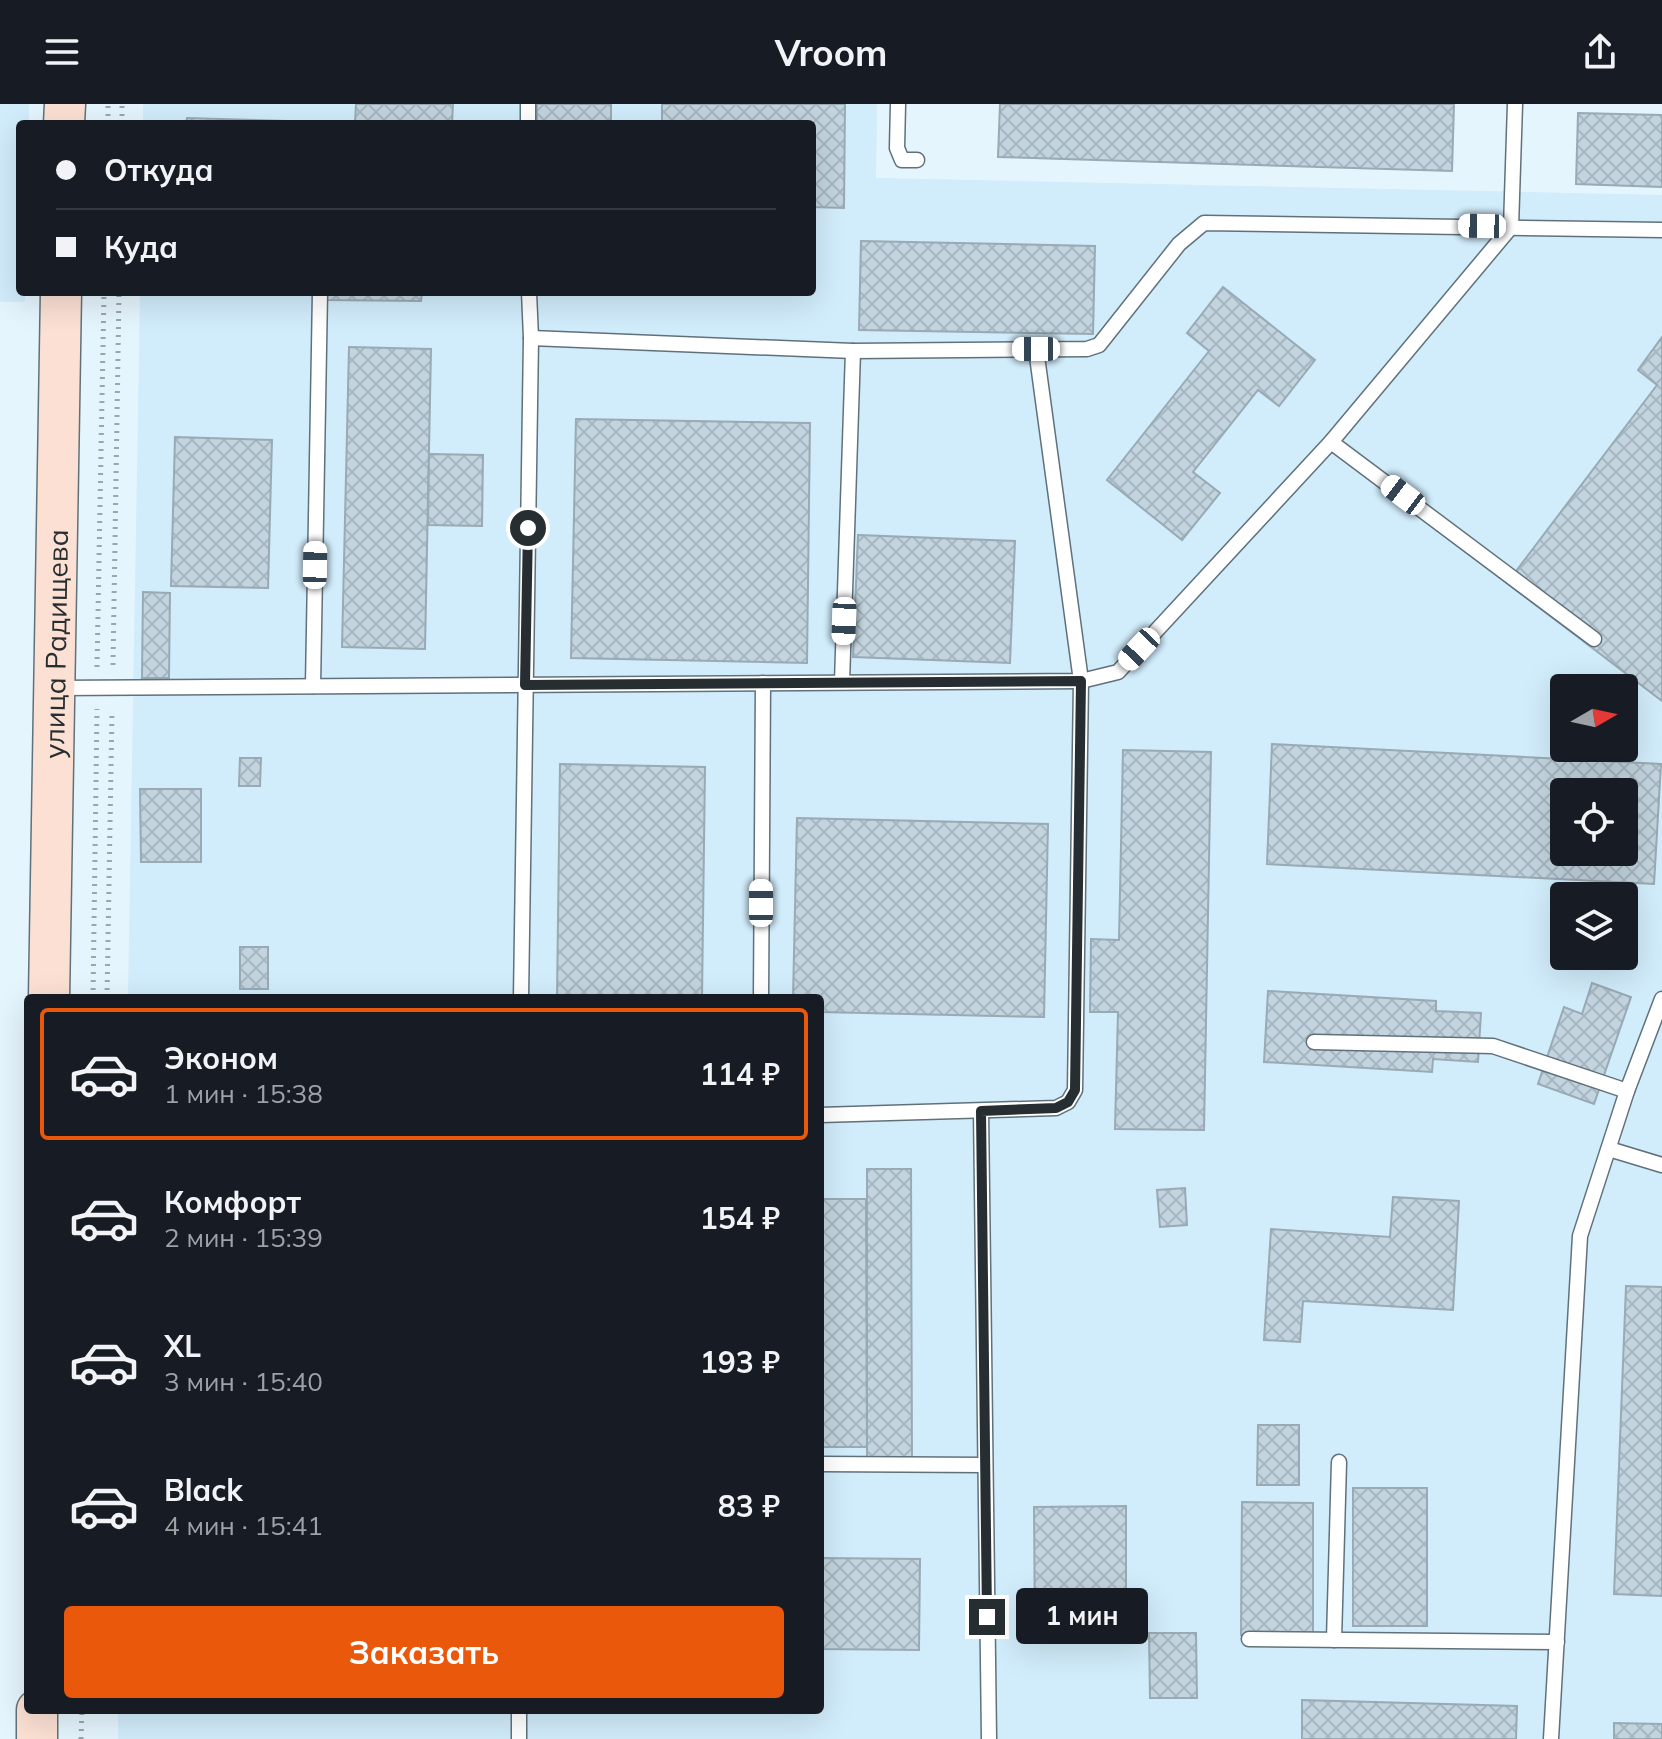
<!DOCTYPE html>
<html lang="ru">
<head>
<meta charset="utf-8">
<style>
	:root { --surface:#171b24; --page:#242831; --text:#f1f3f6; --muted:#9ea1a6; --line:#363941; --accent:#ea580c }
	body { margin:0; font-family:Mulish,sans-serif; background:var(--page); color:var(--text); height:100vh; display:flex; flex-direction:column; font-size:30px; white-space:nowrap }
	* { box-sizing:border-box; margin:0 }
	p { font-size:26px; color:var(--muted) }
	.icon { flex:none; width:44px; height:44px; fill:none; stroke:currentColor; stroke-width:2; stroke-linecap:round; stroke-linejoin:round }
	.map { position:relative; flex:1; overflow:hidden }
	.details { position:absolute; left:24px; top:890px; width:800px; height:720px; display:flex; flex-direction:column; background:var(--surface); border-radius:8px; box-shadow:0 8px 32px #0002 }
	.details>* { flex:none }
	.banner { position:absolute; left:16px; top:16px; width:800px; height:176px; border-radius:8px; box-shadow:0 8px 32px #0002; display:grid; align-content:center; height:176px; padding:0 40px; background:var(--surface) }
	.needle { width:52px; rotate:81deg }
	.tools { position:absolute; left:1550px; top:570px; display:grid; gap:16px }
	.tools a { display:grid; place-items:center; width:88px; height:88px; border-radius:8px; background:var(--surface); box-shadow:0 8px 32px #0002; font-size:40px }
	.end { position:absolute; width:36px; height:36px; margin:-18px; border:10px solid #272e32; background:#fff; box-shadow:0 0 0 4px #fff }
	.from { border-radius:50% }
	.bubble { position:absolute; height:56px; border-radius:8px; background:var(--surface); box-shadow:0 8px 32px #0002; font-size:26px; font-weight:700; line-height:56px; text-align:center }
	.car { position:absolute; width:24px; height:48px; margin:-24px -12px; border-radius:10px; box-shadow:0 0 6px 2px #0007; background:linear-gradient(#fff 24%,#345 0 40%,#fff 0 76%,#345 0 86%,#fff 0) }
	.banner b { display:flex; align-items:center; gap:28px; height:76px; font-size:30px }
	.banner b+b { border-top:2px solid var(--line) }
	.banner i { width:20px; height:20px; background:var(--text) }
	ul { padding:14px 0 0; list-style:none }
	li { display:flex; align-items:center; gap:24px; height:132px; margin:0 16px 12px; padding:0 24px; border:4px solid transparent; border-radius:8px }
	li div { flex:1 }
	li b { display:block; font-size:30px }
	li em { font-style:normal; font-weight:700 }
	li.current { border-color:var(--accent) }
	li>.icon { width:72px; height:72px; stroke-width:1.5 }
	.cta { display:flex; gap:16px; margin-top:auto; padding:16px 40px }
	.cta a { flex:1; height:92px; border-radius:8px; background:var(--accent); color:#fff; font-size:32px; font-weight:700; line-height:92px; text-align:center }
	header { display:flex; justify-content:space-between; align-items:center; height:104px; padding:0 40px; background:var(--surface); font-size:36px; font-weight:700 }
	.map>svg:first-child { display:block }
</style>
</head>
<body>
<header><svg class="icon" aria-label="menu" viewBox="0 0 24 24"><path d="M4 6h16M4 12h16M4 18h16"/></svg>Vroom<svg class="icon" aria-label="share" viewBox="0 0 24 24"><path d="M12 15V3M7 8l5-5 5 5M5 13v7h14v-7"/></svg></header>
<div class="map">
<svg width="1662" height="1635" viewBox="0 0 1662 1635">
	<defs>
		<pattern id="building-cross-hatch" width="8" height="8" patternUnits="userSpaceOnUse" patternTransform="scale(2)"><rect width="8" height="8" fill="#c2d4df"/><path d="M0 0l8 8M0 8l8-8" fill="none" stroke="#a7b6c0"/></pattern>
	</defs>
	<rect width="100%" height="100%" fill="#e5f5fd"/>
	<g fill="#d1ecfb" fill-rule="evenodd">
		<path d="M0 0H29V20H20V188H25V198H0Z"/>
		<path d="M143 0H877L876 74 1662 91V1635H118V1606H820V894H128L140 188H812V20H143ZM1564 584H1624V644H1564ZM1564 688H1624V748H1564ZM1564 792H1624V852H1564Z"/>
	</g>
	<g fill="url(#building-cross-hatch)" stroke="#98aab4" stroke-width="2" fill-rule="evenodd">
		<path d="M356 0H453L452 20H186L187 14 355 19Z"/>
		<rect x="537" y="0" width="74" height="20"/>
		<path d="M662 0H845L844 104 812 103V20H662Z"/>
		<path d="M1000 0H1454L1452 67 998 53Z"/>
		<path d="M1578 9 1662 11V83L1576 80Z"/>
		<path d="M861 137 1095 142 1093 230 859 226Z"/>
		<path d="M1223 183 1315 256 1279 302 1258 286 1193 368 1220 389 1182 436 1107 376 1209 247 1187 229Z"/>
		<path d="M326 188H422L421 197 326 196Z"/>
		<path d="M1662 233V597L1507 479 1657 281 1638 266Z"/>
		<path d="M349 243 431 245 425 545 342 543Z"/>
		<path d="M576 315 810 319 807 559 571 554Z"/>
		<path d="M175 333 272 336 268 484 171 482Z"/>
		<path d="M429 350 483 351 482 422 428 421Z"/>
		<path d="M858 431 1015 437 1010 559 853 553Z"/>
		<path d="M143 488 170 489 169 574H142Z"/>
		<path d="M1272 640 1661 660 1654 780 1267 760ZM1564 688H1624V748H1564Z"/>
		<path d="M1123 646 1211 648 1204 1026 1115 1025 1118 908H1090L1091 835 1119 836Z"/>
		<path d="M240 654H261L260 682H239Z"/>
		<path d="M560 660 705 663 702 894H557Z"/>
		<path d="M140 685H201V758H141Z"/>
		<path d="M797 714 1048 720 1044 913 820 908V894H793Z"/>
		<rect x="240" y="843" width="28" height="42"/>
		<path d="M1592 879 1631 893 1594 1000 1538 980 1564 903 1582 910Z"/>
		<path d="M1268 887 1436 897V907L1481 909 1478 958 1433 955 1432 968 1264 958Z"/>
		<path d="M867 1065H911L912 1360H867Z"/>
		<path d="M1185 1084 1187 1121 1160 1123 1157 1086Z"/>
		<path d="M1393 1093 1459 1097 1453 1206 1303 1197 1300 1238 1264 1236 1271 1125 1390 1133Z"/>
		<path d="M820 1095H866L867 1343H820Z"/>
		<path d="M1626 1182 1662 1183V1492L1614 1490Z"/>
		<path d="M1258 1321H1299V1381H1257Z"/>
		<rect x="1353" y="1384" width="74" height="138"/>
		<path d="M1242 1398 1313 1399V1531H1241Z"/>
		<path d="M1126 1402V1504H1076V1533L1035 1534 1034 1403Z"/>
		<path d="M820 1454 920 1455 919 1546 820 1545Z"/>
		<path d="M1149 1529H1196L1197 1594H1150Z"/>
		<path d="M1302 1596 1517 1602 1516 1635H1302Z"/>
		<path d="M1614 1619 1662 1620V1635H1614Z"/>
	</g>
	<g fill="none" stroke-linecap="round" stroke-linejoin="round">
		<defs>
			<g id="lane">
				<path d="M528 0V20"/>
				<path d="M898 0 897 44 902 56H917"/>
				<path d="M531 234 853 247 1087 245 1099 241 1179 140 1204 119 1662 126"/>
				<path d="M1331 338 1594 535"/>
				<path d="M842 578 853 247"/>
				<path d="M313 582 320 188"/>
				<path d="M56 584 1081 577 1118 568 1331 338 1511 123 1515 0"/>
				<path d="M521 894 531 234 529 188"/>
				<path d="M761 894 763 579"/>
				<path d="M1314 938 1493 942 1627 987"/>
				<path d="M981 1007 989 1635"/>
				<path d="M820 1011 1056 1004 1068 998 1075 986 1081 577 1036 245"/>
				<path d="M1609 1045 1662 1061"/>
				<path d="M820 1360 985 1361"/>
				<path d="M1249 1535 1557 1538"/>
				<path d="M1334 1536 1339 1358"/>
				<path d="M519 1606V1635"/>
				<path d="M1551 1635 1580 1132 1627 987 1662 895"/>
			</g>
			<g id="secondary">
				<path d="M64 20 65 0"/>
				<path id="s1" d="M49 894 61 188"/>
				<path d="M37 1635V1606"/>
			</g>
		</defs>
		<use href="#lane" stroke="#60717b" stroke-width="17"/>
		<use href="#secondary" stroke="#60717b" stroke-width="43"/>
		<g stroke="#9aa6ad" stroke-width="5" stroke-dasharray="2 6" stroke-linecap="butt">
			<path d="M108 20V0"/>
			<path d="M122 20V0"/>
			<path d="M113 561 119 188"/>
			<path d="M97 563 104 188"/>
			<path d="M93 894 97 605"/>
			<path d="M107 894 112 607"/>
			<path d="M81 1635 82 1606"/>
		</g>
		<use href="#lane" stroke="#fff" stroke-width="14"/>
		<use href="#secondary" stroke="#fbe0d3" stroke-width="40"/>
	</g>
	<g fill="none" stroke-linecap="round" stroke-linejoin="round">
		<path stroke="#272e32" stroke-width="10" d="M528 424 525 581 1081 577 1075 986 1068 998 1056 1004 981 1007 987 1513"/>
	</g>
	<g text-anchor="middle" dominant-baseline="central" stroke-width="7" stroke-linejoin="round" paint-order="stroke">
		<g font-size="28" fill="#272e32" stroke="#fff">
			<text stroke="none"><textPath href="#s1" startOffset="354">улица Радищева</textPath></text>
		</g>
	</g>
</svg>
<div class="tools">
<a><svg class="needle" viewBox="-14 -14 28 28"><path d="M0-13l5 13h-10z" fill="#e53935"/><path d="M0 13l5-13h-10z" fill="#9ea1a6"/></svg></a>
<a><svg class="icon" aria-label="locate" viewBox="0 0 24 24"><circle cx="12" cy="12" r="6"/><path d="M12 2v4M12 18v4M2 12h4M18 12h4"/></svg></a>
<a><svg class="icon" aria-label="layers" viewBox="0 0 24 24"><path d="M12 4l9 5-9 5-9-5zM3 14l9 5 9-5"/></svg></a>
</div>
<i class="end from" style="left:528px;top:424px"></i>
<i class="end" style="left:987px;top:1513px"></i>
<div class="bubble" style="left:1016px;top:1484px;width:132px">1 мин</div>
<i class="car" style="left:1482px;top:122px;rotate:271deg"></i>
<i class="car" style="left:1036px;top:245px;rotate:270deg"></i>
<i class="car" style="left:1403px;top:391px;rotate:307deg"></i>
<i class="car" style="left:315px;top:461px;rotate:1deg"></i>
<i class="car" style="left:844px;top:517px;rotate:182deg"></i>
<i class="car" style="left:1139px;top:545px;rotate:223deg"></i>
<i class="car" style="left:761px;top:799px;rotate:0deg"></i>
<div class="banner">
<b><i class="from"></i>Откуда</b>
<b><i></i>Куда</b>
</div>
<section class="details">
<ul>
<li class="current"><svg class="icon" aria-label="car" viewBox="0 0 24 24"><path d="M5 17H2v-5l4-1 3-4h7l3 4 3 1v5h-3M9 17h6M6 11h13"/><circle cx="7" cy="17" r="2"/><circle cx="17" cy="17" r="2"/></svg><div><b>Эконом</b><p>1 мин · 15:38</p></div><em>114 ₽</em></li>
<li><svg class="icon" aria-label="car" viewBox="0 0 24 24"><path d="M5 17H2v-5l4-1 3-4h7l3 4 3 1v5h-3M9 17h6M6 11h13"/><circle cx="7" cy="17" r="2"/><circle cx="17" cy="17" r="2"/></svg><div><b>Комфорт</b><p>2 мин · 15:39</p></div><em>154 ₽</em></li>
<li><svg class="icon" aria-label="car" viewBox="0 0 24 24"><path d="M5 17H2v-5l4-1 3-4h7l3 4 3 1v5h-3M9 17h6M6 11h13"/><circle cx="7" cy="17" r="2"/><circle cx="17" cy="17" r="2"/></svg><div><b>XL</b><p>3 мин · 15:40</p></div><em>193 ₽</em></li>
<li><svg class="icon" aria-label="car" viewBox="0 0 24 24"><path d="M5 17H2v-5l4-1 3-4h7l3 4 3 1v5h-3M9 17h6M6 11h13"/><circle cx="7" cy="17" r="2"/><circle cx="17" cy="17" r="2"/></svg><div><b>Black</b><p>4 мин · 15:41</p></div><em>83 ₽</em></li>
</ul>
<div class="cta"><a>Заказать</a></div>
</section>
</div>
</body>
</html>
